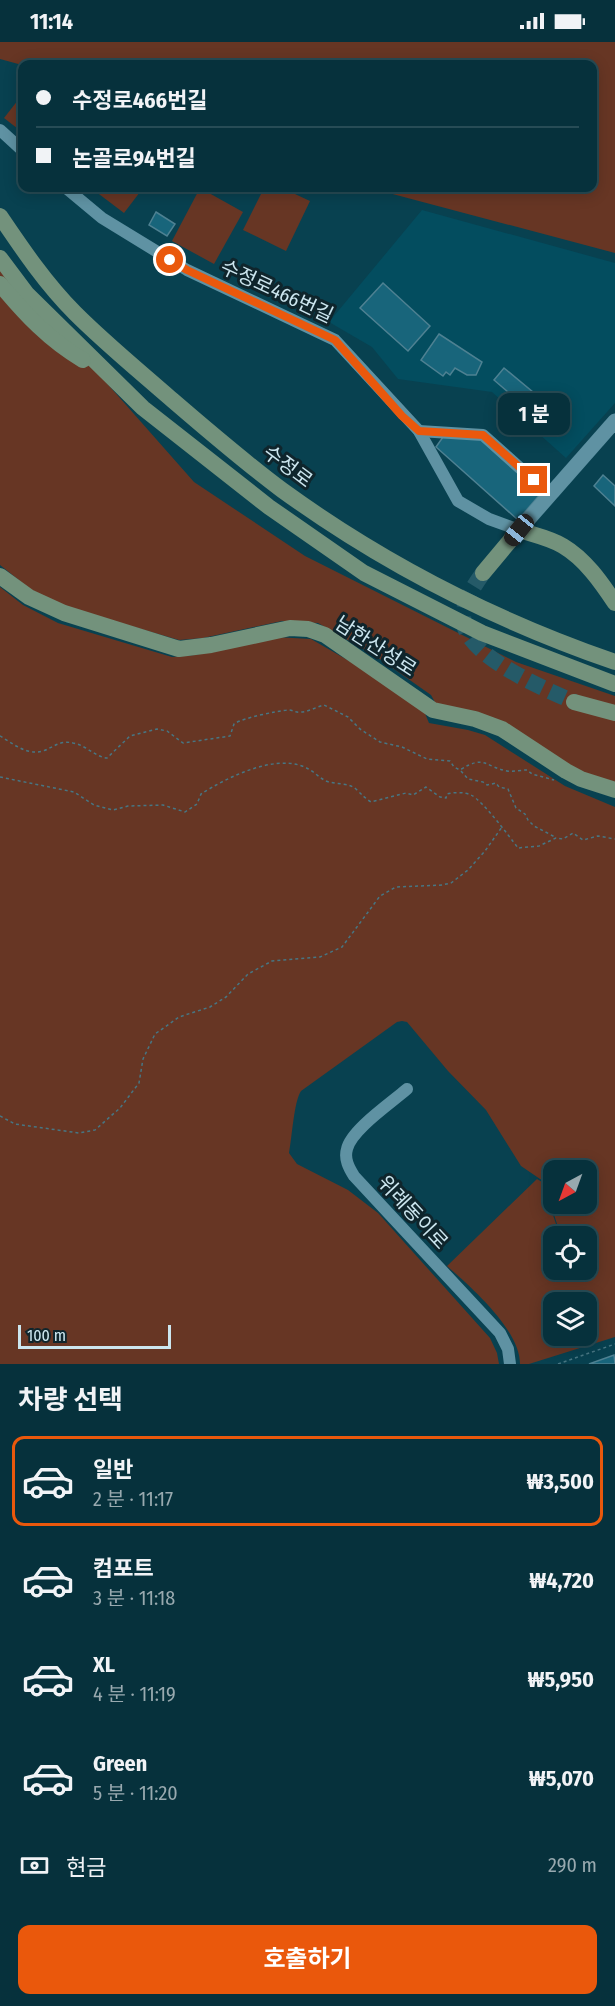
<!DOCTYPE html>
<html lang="ko">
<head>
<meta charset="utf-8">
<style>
	:root { --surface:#06313c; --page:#143d47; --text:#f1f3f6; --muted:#98a9af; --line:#274c56; --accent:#ea580c }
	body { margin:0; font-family:"Fira Sans Condensed","Noto Sans KR",sans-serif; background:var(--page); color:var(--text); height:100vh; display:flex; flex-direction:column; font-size:22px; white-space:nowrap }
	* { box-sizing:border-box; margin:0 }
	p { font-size:20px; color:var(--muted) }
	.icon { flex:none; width:33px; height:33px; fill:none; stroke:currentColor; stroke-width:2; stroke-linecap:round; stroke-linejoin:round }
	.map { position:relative; height:1322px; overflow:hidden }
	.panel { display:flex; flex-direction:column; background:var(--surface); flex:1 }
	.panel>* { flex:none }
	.banner { position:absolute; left:18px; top:18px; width:579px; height:132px; border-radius:12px; box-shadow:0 3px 15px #0003,0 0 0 2px var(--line); display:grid; align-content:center; height:132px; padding:0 18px; background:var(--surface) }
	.needle { width:39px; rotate:221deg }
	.buttons { position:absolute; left:543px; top:1118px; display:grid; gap:12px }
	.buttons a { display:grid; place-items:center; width:54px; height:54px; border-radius:12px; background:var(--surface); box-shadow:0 3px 15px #0003,0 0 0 2px var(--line); font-size:30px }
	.scale { position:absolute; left:18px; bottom:15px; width:153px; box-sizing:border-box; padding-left:6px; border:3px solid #cce6ef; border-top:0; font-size:16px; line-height:21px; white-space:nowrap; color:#cce6ef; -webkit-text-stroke:4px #0f252c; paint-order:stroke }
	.end { position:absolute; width:27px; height:27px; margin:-14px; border:8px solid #ea580c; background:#fff; box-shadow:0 0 0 3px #fff }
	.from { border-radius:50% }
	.bubble { position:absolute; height:42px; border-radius:12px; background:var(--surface); box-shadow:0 3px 15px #0003,0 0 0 2px var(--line); font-size:20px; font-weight:700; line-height:42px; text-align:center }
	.car { position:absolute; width:18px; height:36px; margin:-18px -9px; border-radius:8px; box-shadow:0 0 4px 2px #0007; background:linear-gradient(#222 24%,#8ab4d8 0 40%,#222 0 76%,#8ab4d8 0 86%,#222 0) }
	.banner b { display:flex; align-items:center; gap:21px; height:57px; font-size:22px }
	.banner b+b { border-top:2px solid var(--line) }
	.banner i { width:15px; height:15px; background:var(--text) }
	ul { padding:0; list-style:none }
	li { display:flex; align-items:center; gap:18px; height:90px; margin:0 12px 9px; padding:0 6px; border:3px solid transparent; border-radius:12px }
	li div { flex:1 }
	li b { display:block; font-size:22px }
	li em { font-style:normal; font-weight:700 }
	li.selected { border-color:var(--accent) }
	li>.icon { width:54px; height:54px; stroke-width:1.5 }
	h2 { padding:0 18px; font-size:27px; line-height:72px }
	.pay { display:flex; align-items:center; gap:15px; height:66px; padding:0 18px; font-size:22px }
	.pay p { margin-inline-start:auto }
	.button { display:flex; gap:12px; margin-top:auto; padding:12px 18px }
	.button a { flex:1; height:69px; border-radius:12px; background:var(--accent); color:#fff; font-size:24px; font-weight:700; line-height:69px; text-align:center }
	.status { display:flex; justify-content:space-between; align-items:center; height:42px; padding:0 30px; background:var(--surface); direction:ltr }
	.status svg { height:16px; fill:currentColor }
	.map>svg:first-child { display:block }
</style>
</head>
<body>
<div class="status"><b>11:14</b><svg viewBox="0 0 49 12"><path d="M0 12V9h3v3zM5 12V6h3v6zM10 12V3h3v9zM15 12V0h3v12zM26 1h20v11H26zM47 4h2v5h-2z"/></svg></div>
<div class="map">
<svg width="615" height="1322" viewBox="0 0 615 1322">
	<rect width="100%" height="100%" fill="#084150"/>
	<path fill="#034d5f" d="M422 168 615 221V361L566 416 492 350 398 337 372 305 329 280Z"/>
	<g fill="#673624" fill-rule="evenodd">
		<path d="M0 0H615V211L370 146H592V22H144L137 17 123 22 22 23 0 17Z"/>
		<path d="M22 53V90L4 76Z"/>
		<path d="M91 146H143L124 171Z"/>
		<path d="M200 146 243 170 214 222 172 199Z"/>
		<path d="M264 146H282L310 159 286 209 243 188Z"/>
		<path d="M0 213 29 253 194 440 305 514 516 620 615 654V742L572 727 437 664 431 653 377 615 318 581 282 579 203 596 179 598 65 565 30 547 0 523Z"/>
		<path d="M0 545 23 563 58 581 172 615 195 613 275 595 311 597 370 631 424 669 429 681 468 688 485 693 565 744 615 765V1295L529 1322H520C520 1288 471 1245 447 1224L537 1137 542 1140 560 1194H554V1227H586V1194H561L543 1139 521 1124 486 1068 448 1029 407 980 402 979 397 980 301 1049C294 1059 292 1096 289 1111L297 1122 348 1148 378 1171 490 1296 497 1311 499 1322H0ZM554 1128H586V1161H554ZM554 1260H586V1293H554Z"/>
	</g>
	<g fill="#18657b" stroke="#4e8192" stroke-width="1.5">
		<path d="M156 170 175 182 167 194 149 183Z"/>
		<path d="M383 241 430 284 408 309 360 266Z"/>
		<path d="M439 292 482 320 476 333H467L455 326 450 333 446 330 443 334 421 318Z"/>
		<path d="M504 326 569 380 558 393 494 338Z"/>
		<path d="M443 395 480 396 543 449 518 478 436 405Z"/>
		<path d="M603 433 615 444V464L594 444Z"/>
		<path d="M614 1313 615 1322H589Z"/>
	</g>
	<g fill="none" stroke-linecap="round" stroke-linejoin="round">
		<path stroke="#255a68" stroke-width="16" stroke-dasharray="16 8" stroke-linecap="butt" d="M483 531C473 545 458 567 465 586 476 618 545 647 574 660"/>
		<g stroke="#477683" stroke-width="1.5" stroke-dasharray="3 3" stroke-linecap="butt">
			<path d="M0 694C12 701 27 714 43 709 54 705 60 698 73 701 86 703 95 715 107 716L130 694 157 687 167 689 183 701 230 694 234 682C242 676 277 669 288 668 293 668 296 671 301 670 308 670 316 665 324 663L348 675 360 687 380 700 402 705 427 717 450 719 454 725 460 728C485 712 485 725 507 729 513 730 521 728 527 728L532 732 554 738"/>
			<path d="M461 729 468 737 483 740 487 743 496 741 499 745 508 747 516 766 525 772 528 778 534 784 555 795"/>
			<path d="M0 735 74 750 94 763 113 768 128 764 163 763 185 770 197 762 201 752C226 736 272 713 302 724 313 728 318 735 326 739 336 743 349 740 357 748 362 753 365 756 371 760L406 751 413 753 426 745 440 755 446 756 447 752C455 750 464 750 471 753 482 758 509 794 518 806L539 804 556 796 563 797 573 791 583 798 598 794 615 797"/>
			<path d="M0 1074 15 1082 79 1091 95 1088 120 1066 139 1041 143 1017 155 992 179 975 210 965 226 955 248 932 272 919 320 915 342 905 380 854 396 845 442 843 451 841 468 828 485 809 502 785"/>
			<path d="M558 1322 615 1302"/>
		</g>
		<g stroke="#5f92a3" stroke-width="12">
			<path d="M0 88 22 108"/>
			<path d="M66 146 102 176 187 228 335 298 419 389 458 459 489 477 519 488"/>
			<path d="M419 389 483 393 550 453"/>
			<path d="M407 1047C391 1061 351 1088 347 1107 344 1117 349 1126 354 1134L500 1291 508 1307 510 1322"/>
		</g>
		<path stroke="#5f92a3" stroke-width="15" d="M519 488 615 379"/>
		<g stroke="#73927c" stroke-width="16">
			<path d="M0 174C23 208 46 242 75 271 105 301 138 328 170 356 206 387 243 419 282 448 384 522 496 579 615 620"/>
			<path d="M0 216 27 252 143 366 269 465 364 531 482 591 615 642"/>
			<path d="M0 242C25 272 49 298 83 318"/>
			<path d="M483 531 519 488C534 493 550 496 563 504 585 517 601 540 615 561"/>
			<path d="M0 534 29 555 64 571 179 607 211 603 290 586 308 587 325 593 433 668 475 677 502 687 566 729 581 737 615 748"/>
			<path d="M574 660 615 671"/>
		</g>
	</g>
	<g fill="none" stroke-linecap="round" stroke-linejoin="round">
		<path stroke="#ea580c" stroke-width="8" d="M170 218 187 228 335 298 402 374 419 389 483 393 534 438"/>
	</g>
	<g text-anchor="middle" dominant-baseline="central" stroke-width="6" stroke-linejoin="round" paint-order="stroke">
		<g font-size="20" fill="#cce6ef" stroke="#0f252c">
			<text transform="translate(277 249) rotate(25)">수정로466번길</text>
			<text transform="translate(288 424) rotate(37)">수정로</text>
			<text transform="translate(376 604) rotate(33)">남한산성로</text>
			<text transform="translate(413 1170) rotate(47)">위례동이로</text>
		</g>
	</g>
</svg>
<div class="buttons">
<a><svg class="needle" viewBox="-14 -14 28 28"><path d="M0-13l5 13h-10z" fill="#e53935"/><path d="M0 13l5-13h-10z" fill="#98a9af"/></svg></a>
<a><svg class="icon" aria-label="locate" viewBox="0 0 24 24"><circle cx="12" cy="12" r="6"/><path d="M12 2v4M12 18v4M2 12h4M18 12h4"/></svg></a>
<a><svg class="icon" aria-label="layers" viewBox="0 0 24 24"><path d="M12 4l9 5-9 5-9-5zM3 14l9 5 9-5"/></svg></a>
</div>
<div class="scale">100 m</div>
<i class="end from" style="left:170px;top:218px"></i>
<i class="end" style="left:534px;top:438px"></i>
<div class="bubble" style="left:498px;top:351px;width:72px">1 분</div>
<i class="car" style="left:519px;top:488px;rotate:219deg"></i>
<div class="banner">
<b><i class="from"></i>수정로466번길</b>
<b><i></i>논골로94번길</b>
</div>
</div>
<section class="panel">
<h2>차량 선택</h2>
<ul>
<li class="selected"><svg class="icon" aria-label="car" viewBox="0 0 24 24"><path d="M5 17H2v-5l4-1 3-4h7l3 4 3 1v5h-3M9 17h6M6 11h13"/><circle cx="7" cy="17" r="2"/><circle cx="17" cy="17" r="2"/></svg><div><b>일반</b><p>2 분 · 11:17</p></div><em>₩3,500</em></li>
<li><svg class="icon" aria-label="car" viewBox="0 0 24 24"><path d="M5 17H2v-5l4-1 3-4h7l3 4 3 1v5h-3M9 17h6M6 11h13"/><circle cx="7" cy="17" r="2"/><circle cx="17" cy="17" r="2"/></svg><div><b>컴포트</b><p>3 분 · 11:18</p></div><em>₩4,720</em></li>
<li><svg class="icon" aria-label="car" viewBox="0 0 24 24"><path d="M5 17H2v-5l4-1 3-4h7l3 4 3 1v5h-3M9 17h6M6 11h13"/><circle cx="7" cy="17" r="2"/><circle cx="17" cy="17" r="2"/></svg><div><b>XL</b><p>4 분 · 11:19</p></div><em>₩5,950</em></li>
<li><svg class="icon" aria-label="car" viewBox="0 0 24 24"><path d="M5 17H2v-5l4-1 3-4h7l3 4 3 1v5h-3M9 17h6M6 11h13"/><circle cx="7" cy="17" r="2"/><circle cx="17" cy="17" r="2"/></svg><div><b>Green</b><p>5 분 · 11:20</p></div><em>₩5,070</em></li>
</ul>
<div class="pay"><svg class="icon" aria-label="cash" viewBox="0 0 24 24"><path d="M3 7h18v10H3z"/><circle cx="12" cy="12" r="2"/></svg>현금<p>290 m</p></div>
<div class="button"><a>호출하기</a></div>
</section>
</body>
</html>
